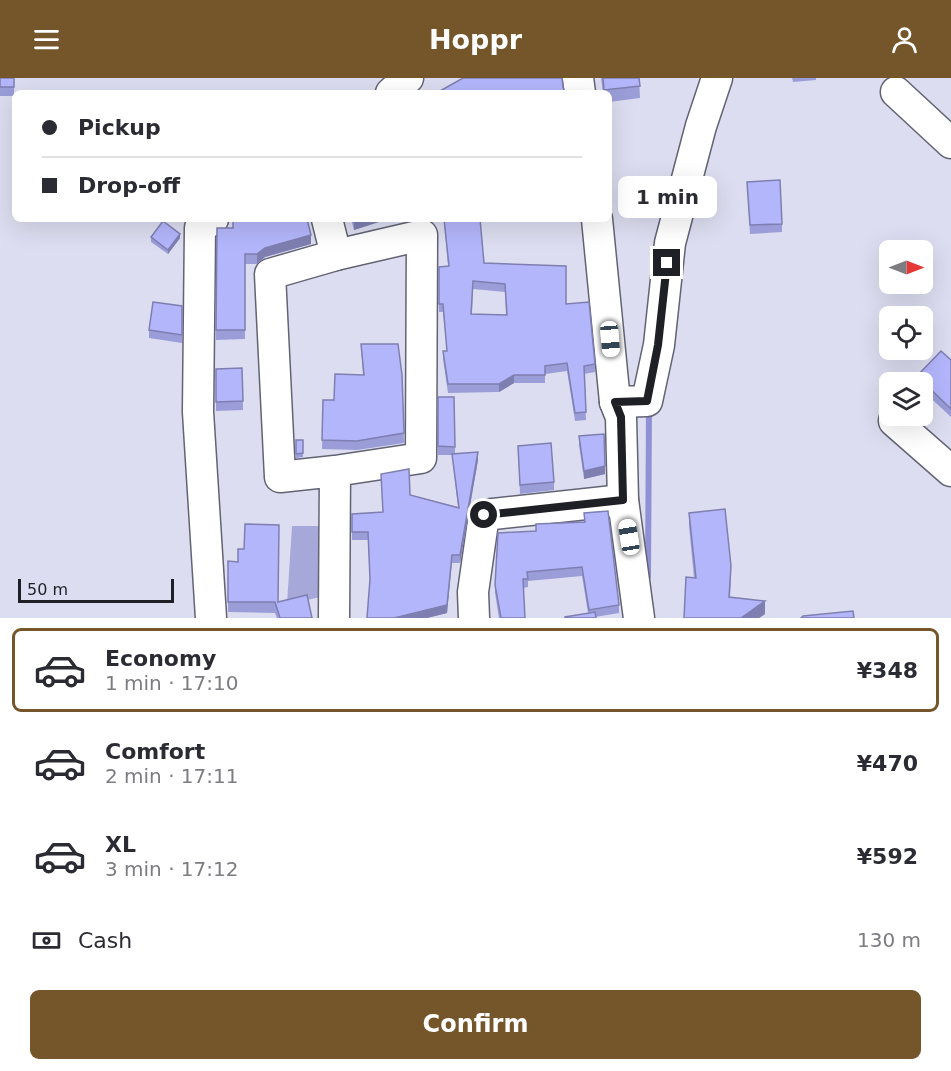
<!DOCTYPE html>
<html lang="en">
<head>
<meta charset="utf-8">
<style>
	:root { --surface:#fff; --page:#f7f7f7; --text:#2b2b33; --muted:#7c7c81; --line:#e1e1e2; --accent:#75562b }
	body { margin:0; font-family:"DejaVu Sans",sans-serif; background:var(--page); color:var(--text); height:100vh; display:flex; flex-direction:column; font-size:22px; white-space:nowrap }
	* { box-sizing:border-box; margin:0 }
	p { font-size:20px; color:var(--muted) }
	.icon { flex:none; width:33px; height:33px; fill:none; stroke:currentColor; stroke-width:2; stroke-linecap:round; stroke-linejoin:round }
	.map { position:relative; height:540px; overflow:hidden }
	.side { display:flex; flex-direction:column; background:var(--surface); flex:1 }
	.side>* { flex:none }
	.banner { position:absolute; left:12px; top:12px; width:600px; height:132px; border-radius:9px; box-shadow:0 6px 24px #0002; display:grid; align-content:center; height:132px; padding:0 30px; background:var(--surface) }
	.needle { width:39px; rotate:90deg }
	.controls { position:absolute; left:879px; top:162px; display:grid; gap:12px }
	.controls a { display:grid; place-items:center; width:54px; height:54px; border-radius:9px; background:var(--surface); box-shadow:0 6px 24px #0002; font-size:30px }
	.scale { position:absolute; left:18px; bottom:15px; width:156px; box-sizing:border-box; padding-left:6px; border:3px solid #1f1f26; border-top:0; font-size:16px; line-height:21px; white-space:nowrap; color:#1f1f26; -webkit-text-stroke:4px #dcddf0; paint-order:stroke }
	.end { position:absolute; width:27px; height:27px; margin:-14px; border:8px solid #1f1f26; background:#fff; box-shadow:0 0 0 3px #fff }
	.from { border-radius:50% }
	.bubble { position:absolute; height:42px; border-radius:9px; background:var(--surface); box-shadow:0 6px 24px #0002; font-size:20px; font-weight:600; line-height:42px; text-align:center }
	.car { position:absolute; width:18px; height:36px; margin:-18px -9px; border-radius:8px; box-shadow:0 0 4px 2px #0007; background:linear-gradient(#fff 24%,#345 0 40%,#fff 0 76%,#345 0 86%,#fff 0) }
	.banner b { display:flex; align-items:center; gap:21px; height:57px; font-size:22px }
	.banner b+b { border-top:2px solid var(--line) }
	.banner i { width:15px; height:15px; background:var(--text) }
	ul { padding:10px 0 0; list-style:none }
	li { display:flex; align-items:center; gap:18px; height:84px; margin:0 12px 9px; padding:0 18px; border:3px solid transparent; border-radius:9px }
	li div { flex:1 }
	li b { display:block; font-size:22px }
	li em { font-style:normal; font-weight:600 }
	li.selected { border-color:var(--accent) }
	li>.icon { width:54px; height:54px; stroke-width:1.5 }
	.pay { display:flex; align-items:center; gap:15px; height:66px; padding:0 30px; font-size:22px }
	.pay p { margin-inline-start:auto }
	.action { display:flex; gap:12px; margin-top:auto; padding:12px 30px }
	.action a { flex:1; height:69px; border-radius:9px; background:var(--accent); color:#fff; font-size:24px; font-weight:600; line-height:69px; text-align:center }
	header { display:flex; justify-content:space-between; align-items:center; height:78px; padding:0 30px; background:var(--accent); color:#fff; font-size:27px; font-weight:600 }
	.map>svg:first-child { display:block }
</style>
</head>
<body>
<header><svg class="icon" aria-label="menu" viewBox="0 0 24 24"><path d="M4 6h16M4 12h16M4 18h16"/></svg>Hoppr<svg class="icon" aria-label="person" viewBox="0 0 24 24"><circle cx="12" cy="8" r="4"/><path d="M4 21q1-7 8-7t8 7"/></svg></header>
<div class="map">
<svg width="951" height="540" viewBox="0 0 951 540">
	<rect width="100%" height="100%" fill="#dcddf0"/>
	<path fill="#a6a8d9" d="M292 448H327L326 518 287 526Z"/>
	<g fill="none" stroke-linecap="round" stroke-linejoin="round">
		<path stroke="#9091d5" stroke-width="6" d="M648 499 649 330"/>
		<defs>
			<g id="minor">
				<path d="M578 0 580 15"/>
				<path d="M896 14 951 65"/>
				<path d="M391 15 408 0"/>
				<path d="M327 141 336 177"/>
				<path d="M597 141 615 324 621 339 623 422 639 540"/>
				<path d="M615 324 647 323 659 267 670 165 701 48 717 0"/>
				<path d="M894 343 951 393"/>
				<path d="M211 540 198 334 200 150 213 141"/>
				<path d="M334 540 335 393 280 399 270 196 336 177 422 157 421 380 335 393"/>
				<path d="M474 540 473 514 484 437 623 422"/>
			</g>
		</defs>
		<use href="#minor" stroke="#626373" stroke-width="33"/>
		<use href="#minor" stroke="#fff" stroke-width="30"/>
	</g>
	<g fill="#9b9dd9" fill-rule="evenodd">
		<rect x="0" y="0" width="14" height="18"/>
		<path d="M601 0H639L640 20 609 24V15H603Z"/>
		<path d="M792 0H816V2L793 4Z"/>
		<path d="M747 104 782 146V154L750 156Z"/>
		<path d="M351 141H388L354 152Z"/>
		<path d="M401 141H417L401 144Z"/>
		<path d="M444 141H480L484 185 566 226 595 286V294L584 296 586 342 575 343 567 293 545 296V305H514L499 314 448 315 443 281V273H447L443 234H439V189L448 188ZM473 211 505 214 506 237 472 236Z"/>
		<path d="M217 150H233L311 166 265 179 257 186H245V261L216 262Z"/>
		<path d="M151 159 180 160 168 176 151 164Z"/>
		<path d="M182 228V265L149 260V252Z"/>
		<path d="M361 266 402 297 404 365 357 372 322 371 323 322H334L363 297Z"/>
		<path d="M951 282V339L922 312V304H917V298Z"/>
		<path d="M242 290 243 332 216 333V291Z"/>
		<path d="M438 319 455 369V375L478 382 460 485H452L447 535 427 540H367L370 503 368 462H352V436L383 434 381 396 410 417 458 429 452 377H438Z"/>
		<path d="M579 358 605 396 584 401 579 367Z"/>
		<path d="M303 362V379L296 380V363Z"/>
		<path d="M518 368 554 404V412L520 416Z"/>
		<path d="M584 435 619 527V535L595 539 588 535 582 498 528 503V509L523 510 525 540H499L495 515V507L536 453V446L584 444Z"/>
		<path d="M689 435 731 501 730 519 765 536 759 540H684L694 500 689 448Z"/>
		<path d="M228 483 278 524 312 540H277L275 535 228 534Z"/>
	</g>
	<g fill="#7e7fb0">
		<path d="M362 141H388L354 152V143Z"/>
		<path d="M180 156V160L168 176V172Z"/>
		<path d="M311 157V166L265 179 257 186V176L265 170Z"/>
		<path d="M514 297V305L499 314V306Z"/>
		<path d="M478 374V382L460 485V477Z"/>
		<path d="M605 388V396L584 401V393Z"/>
		<path d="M452 477 447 535 427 540H394Z"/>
		<path d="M765 523V536L759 540H740Z"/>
	</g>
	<g fill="#b4b6fc" stroke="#7e7fb0" stroke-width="1.5" fill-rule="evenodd">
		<rect x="0" y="0" width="14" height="9"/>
		<path d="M463 0H562L563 9 565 15H440V13Z"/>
		<path d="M603 0H639L640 8 604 12Z"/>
		<path d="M780 102 782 146 750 147 747 104Z"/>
		<path d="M233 141H307L311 157 265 170 257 176H245V252H216L217 150H233Z"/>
		<path d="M444 141H480L484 185 566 188V226L589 224 595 286 584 288 586 334 575 335 567 285 545 288V297H514L499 306H448L443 273H447L443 226H439V189L449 188ZM473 203 505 206 507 237 471 236Z"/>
		<path d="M163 143 180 156 168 172 151 159Z"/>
		<path d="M153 224 182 228V257L149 252Z"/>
		<path d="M361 266H398L402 297 404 355 357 363 322 362 323 322H334L335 296 364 297Z"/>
		<path d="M941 273 951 282V331L917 298Z"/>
		<path d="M242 290 243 323 216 324V291Z"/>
		<path d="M438 319H454L455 369 438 368Z"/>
		<path d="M604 356 605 388 584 393 579 358Z"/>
		<path d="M296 362H303V375L296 376Z"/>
		<path d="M551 365 554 404 520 407 518 368Z"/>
		<path d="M478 374 460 477H452L447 527 394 540H367L370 501 368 454H352V436L383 434 381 396 409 391 410 417 459 430 452 376Z"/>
		<path d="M725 431 731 488 729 519 765 523 741 540H684L686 499 696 500 689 435Z"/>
		<path d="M608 433 619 527 589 532 582 489 527 494 528 501H523L525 540H501L495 507 498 455 536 453V446L585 444 584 435Z"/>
		<path d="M245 446 279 447 278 524 307 517 312 540H280L275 524H228V483L238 484V471H244Z"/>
		<path d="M853 533 854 540H801L803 538Z"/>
		<path d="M595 534 596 540H565V539Z"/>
	</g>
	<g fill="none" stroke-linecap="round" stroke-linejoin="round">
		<path stroke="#1f1f26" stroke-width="8" d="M484 437 623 422 621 339 615 324 647 323 658 267 667 185"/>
	</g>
</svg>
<div class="controls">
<a><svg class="needle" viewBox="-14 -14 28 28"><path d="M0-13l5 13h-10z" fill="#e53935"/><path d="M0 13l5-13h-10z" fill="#7c7c81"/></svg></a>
<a><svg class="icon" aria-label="locate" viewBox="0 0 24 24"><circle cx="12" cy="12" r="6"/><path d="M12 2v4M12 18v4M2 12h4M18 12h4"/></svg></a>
<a><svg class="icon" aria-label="layers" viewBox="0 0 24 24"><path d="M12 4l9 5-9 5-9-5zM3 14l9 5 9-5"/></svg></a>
</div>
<div class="scale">50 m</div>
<i class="end from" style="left:484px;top:437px"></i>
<i class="end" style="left:667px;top:185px"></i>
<div class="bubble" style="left:618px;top:98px;width:99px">1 min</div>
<i class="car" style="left:610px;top:261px;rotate:175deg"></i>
<i class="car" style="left:629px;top:459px;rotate:351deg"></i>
<div class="banner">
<b><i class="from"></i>Pickup</b>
<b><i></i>Drop-off</b>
</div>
</div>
<section class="side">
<ul>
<li class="selected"><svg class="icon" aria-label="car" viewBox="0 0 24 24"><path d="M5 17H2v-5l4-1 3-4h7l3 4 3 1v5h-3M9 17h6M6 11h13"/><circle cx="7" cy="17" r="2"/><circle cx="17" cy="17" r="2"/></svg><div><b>Economy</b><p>1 min · 17:10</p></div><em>¥348</em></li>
<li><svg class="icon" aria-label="car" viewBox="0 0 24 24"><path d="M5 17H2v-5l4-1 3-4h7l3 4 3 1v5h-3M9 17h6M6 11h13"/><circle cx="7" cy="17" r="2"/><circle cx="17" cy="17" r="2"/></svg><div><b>Comfort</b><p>2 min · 17:11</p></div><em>¥470</em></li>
<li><svg class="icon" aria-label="car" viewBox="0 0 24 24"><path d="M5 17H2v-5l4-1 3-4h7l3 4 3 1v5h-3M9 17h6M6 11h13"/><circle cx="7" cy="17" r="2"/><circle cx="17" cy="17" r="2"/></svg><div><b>XL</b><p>3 min · 17:12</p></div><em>¥592</em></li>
</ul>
<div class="pay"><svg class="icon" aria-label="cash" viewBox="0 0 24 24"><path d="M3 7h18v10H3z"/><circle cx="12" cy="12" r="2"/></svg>Cash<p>130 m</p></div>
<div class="action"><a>Confirm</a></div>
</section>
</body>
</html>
